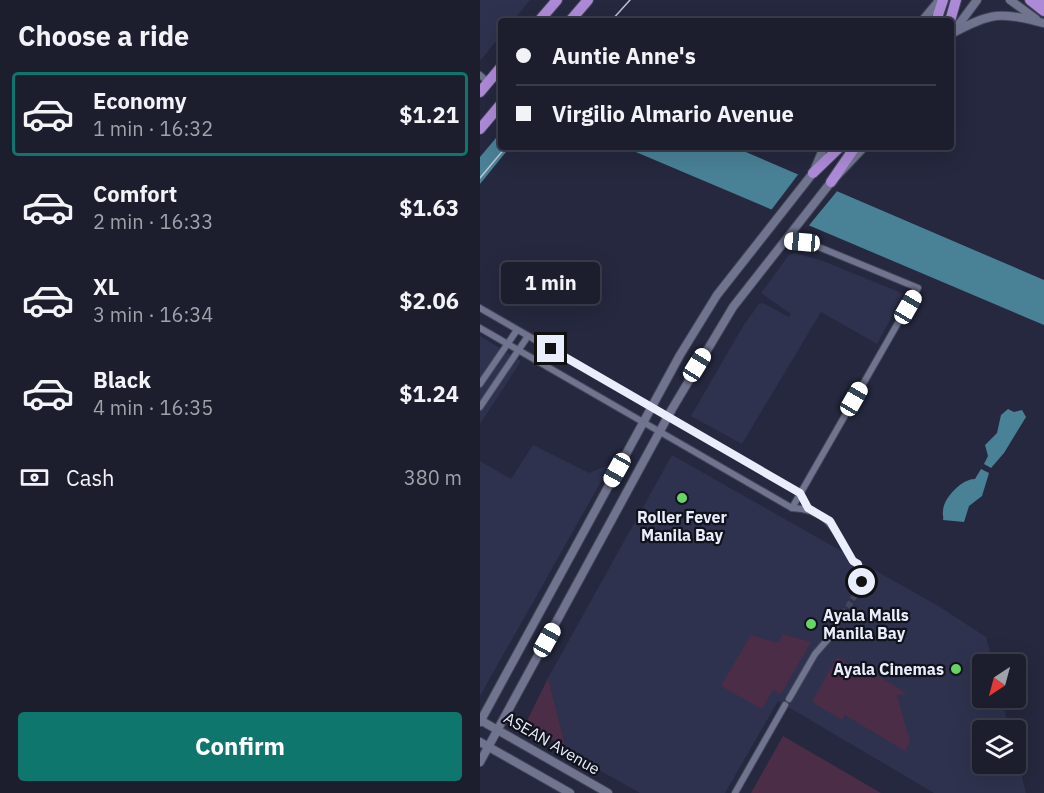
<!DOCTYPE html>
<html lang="en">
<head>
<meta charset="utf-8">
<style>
	:root { --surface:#1c1e2e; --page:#292b3a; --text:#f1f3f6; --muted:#a0a2aa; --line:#3a3c4a; --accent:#0f766e }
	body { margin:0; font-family:"IBM Plex Sans",sans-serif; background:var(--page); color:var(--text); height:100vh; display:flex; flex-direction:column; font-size:22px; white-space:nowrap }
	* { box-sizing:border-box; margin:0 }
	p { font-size:20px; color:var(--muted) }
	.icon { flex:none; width:33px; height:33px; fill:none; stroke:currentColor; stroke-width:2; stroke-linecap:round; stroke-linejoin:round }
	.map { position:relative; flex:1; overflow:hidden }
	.side { display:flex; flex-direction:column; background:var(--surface); width:480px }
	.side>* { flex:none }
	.banner { position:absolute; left:18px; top:18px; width:456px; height:132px; border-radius:6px; box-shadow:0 6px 24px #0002,0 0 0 2px var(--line); display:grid; align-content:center; height:132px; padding:0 18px; background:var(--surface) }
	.needle { width:39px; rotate:216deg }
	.buttons { position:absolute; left:492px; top:654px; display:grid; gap:12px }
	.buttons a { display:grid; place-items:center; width:54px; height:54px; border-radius:6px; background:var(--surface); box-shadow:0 6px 24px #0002,0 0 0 2px var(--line); font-size:30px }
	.end { position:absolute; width:27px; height:27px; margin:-14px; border:8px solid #eaedfc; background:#111; box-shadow:0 0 0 3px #111 }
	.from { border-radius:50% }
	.bubble { position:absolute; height:42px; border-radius:6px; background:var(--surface); box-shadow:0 6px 24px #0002,0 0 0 2px var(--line); font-size:20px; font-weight:700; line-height:42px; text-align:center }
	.car { position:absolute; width:18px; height:36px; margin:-18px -9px; border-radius:8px; box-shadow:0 0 4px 2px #0007; background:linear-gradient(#fff 24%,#345 0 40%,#fff 0 76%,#345 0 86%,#fff 0) }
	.banner b { display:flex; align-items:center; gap:21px; height:57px; font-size:22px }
	.banner b+b { border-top:2px solid var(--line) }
	.banner i { width:15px; height:15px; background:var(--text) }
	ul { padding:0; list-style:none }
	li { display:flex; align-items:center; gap:18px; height:84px; margin:0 12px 9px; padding:0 6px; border:3px solid transparent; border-radius:6px }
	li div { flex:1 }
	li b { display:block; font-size:22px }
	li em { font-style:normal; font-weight:700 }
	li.active { border-color:var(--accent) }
	li>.icon { width:54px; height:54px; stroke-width:1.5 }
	h2 { padding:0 18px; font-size:27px; line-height:72px }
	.pay { display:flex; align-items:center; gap:15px; height:66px; padding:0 18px; font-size:22px }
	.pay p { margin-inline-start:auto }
	.cta { display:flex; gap:12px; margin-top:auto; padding:12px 18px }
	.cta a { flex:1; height:69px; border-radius:6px; background:var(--accent); color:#fff; font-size:24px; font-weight:700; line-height:69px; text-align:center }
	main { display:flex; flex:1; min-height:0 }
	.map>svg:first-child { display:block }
</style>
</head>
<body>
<main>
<section class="side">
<h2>Choose a ride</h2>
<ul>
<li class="active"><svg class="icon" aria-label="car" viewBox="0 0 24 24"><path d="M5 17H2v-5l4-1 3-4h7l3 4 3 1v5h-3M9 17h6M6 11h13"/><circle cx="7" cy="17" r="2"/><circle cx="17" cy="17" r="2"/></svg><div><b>Economy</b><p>1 min · 16:32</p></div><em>$1.21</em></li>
<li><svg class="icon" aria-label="car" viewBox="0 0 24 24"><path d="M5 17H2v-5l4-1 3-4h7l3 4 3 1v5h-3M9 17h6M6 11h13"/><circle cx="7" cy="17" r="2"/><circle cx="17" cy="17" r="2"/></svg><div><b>Comfort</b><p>2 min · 16:33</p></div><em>$1.63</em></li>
<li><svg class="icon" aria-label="car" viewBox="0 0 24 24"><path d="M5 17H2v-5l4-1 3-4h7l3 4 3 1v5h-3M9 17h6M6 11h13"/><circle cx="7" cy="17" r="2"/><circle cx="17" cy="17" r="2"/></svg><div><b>XL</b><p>3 min · 16:34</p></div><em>$2.06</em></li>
<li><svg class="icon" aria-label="car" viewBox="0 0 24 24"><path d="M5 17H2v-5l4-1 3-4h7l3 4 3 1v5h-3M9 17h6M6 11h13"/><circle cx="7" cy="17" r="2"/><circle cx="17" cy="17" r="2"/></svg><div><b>Black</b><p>4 min · 16:35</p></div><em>$1.24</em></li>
</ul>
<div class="pay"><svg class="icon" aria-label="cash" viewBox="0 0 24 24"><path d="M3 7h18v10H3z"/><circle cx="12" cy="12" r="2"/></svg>Cash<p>380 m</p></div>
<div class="cta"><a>Confirm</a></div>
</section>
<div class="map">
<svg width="564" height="793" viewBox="0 0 564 793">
	<rect width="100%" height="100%" fill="#25283e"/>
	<g fill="#2e324e">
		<path d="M0 0H50L33 21H21V35L0 61Z"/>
		<path d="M315 253 343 261 424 294 397 344 341 312 262 444 211 416 263 326 279 304 283 303 309 317 311 314 281 293 309 255Z"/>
		<path d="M0 336 41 361 0 424Z"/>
		<path d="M53 445 109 473 131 464 0 696V461L31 479Z"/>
		<path d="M192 455 460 607 506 637 513 664H502V698H521L530 730H502V764H536V752L546 793H454L298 701 245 793H160L87 752 68 678Z"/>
	</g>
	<g fill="#4c2d48">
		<path d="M303 634 331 642 301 694 293 690 282 709 241 686 271 635 298 643Z"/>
		<path d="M357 657 394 679 397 675 427 694 417 695 430 742 425 751 365 715 362 720 332 702Z"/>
		<path d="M68 678 86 748 45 725Z"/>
		<path d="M303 736 401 793H271Z"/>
	</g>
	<g fill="#498196">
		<path d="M21 132V147H30L0 184V157Z"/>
		<path d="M144 147H254L564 280V325Z"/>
		<path d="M528 409 534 412 542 410 546 417 524 453 511 468 504 464 508 456 505 445 517 433 521 415Z"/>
		<path d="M501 469 509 473 502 496 489 506 484 522 463 520C464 517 462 514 463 511 464 496 484 478 495 479Z"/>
	</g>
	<path fill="#25283e" d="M320 172 358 190 326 229 289 213Z"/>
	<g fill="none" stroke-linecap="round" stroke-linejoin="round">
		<path stroke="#43465a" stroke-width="6" stroke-dasharray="6 3" stroke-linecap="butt" d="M349 638 383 582"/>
		<defs>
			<g id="street">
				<path d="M0 75 8 82"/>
				<path d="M304 241 334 245 438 288 312 508"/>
				<path d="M0 308 320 493 328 508"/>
				<path d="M0 328 312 508C349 509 356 532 373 561L378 564 383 582"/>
				<path d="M0 384 37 330"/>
				<path d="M0 407 48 336"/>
				<path d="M309 699 335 654 349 638"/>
				<path d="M255 793 305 705"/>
			</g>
			<g id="secondary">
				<path d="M530 0 556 19"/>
				<path d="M442 21 457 3"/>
				<path d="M474 31 497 0"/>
				<path d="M473 33C510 13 521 11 563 23"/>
				<path d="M0 720 128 793"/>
				<path d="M0 722 200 355 237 295 333 173 344 147"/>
				<path d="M0 742 90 793"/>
				<path d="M0 762 192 409 253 307 351 182 384 147"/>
			</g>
			<g id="highway">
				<path d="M550 0 564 11"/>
				<path d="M563 0 564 1"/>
				<path d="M59 21 77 0"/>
				<path d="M90 21 108 0"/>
				<path d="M456 21 463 0"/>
				<path d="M470 21 476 0"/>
				<path d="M0 92 21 67"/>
				<path d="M0 129 21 104"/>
				<path d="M333 173 360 147"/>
				<path d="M351 182 375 147"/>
			</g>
		</defs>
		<use href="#street" stroke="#444558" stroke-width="8"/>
		<use href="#secondary" stroke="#444558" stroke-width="10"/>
		<use href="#highway" stroke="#444558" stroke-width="12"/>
		<use href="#street" stroke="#70748f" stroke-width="6"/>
		<use href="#secondary" stroke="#70748f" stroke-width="8"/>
		<use href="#highway" stroke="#ad8ad7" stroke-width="10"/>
		<g stroke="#bfc2d3" stroke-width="1.5">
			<path d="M131 21 150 0"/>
			<path d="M0 178 26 147"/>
		</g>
	</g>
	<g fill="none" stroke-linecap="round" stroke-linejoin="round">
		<path stroke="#eaedfc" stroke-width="8" d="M71 349 320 493 328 508 350 521 373 561 378 564 382 582"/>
	</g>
	<g fill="#67d466" stroke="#10121c" stroke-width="2">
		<circle cx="202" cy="498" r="6"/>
		<circle cx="331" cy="624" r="6"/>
		<circle cx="476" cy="669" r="6"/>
	</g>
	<g text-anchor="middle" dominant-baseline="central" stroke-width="4.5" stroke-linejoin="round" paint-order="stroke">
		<g font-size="16" font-weight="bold" fill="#eaedfc" stroke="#10121c">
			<text x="202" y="517">Roller Fever<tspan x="202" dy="18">Manila Bay</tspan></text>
			<text x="343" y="615" text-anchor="start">Ayala Malls<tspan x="343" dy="18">Manila Bay</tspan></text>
			<text x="464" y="669" text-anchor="end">Ayala Cinemas</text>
		</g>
		<g font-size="16" fill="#eaedfc" stroke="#10121c">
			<text transform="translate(72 743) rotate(30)">ASEAN Avenue</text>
		</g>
	</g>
</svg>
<div class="buttons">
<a><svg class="needle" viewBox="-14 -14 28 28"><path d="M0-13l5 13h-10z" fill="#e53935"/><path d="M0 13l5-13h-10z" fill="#a0a2aa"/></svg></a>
<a><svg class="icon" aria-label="layers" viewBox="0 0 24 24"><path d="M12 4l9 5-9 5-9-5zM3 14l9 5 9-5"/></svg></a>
</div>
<i class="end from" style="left:382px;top:582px"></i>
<i class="end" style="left:71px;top:349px"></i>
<div class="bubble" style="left:21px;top:262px;width:99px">1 min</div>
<i class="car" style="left:322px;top:242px;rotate:275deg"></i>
<i class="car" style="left:428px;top:307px;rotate:30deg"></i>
<i class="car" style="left:217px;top:365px;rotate:32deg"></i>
<i class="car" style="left:374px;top:399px;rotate:30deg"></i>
<i class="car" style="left:137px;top:470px;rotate:209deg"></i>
<i class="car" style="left:67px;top:640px;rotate:29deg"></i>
<div class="banner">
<b><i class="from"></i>Auntie Anne's</b>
<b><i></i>Virgilio Almario Avenue</b>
</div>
</div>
</main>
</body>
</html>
